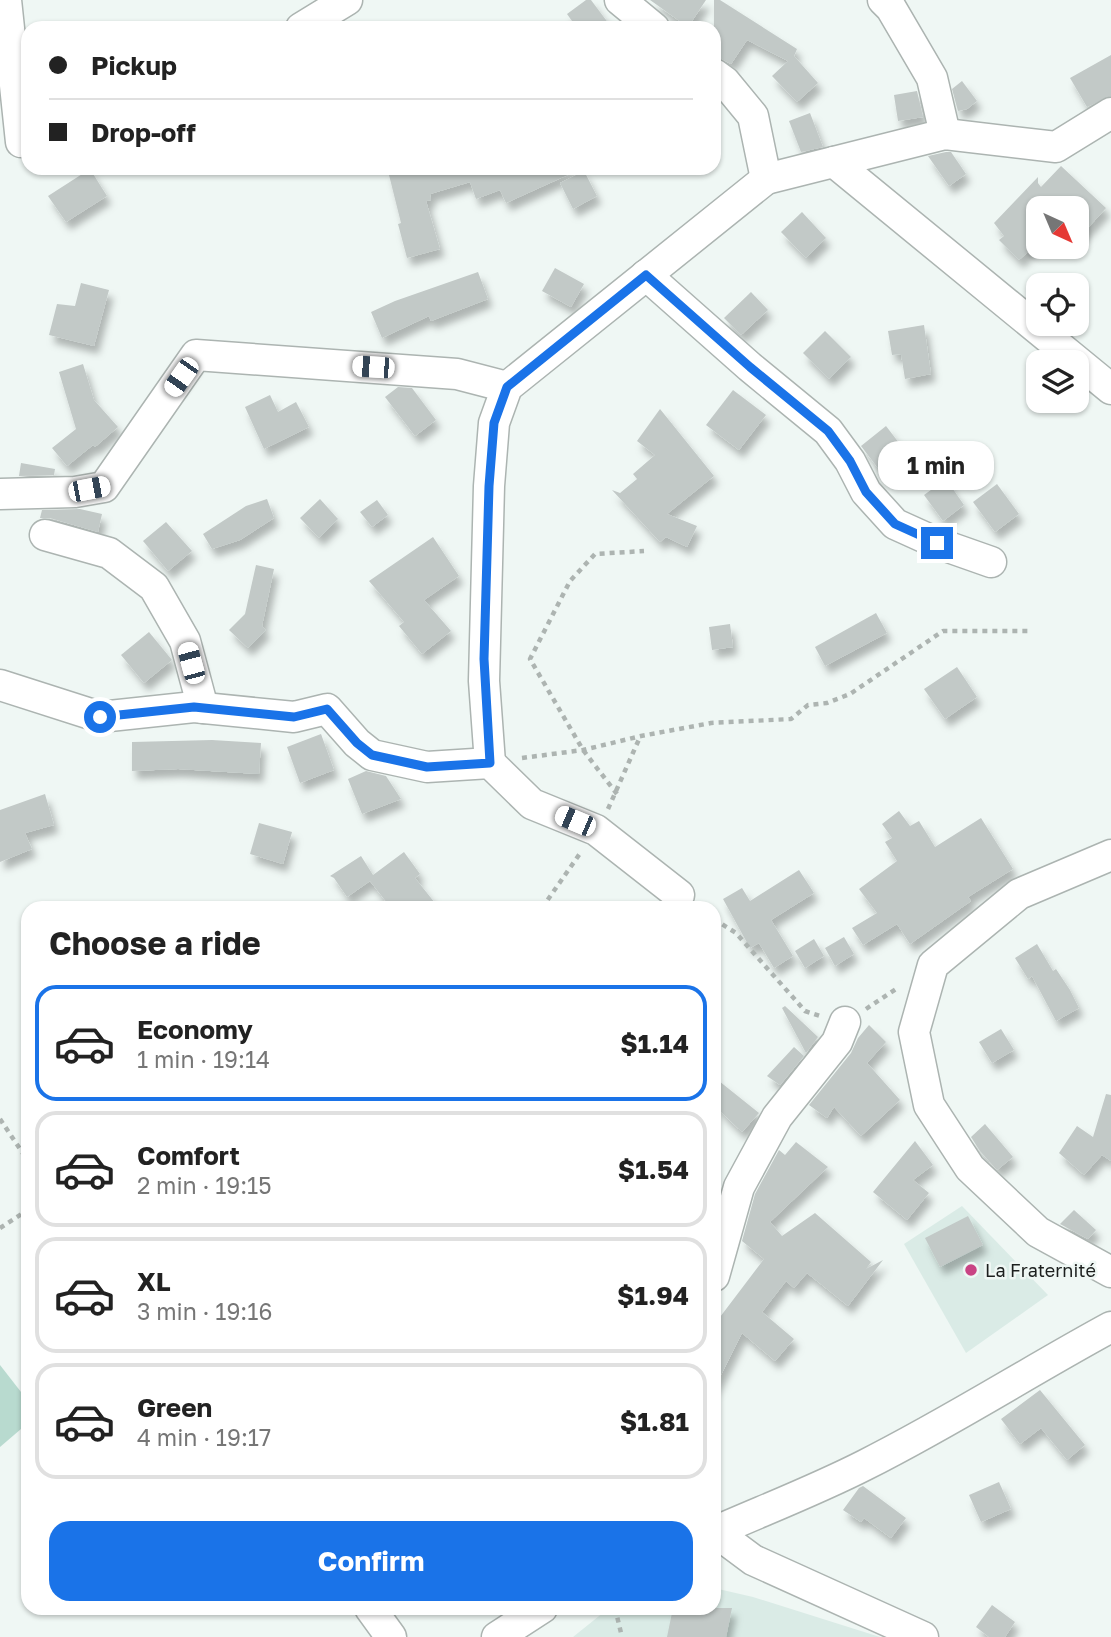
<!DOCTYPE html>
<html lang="en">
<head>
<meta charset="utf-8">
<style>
	:root { --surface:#fff; --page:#f2f2f2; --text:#222; --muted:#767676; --line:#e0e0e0; --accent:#1a73e8 }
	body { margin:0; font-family:"Golos Text",sans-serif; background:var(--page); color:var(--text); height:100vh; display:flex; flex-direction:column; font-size:26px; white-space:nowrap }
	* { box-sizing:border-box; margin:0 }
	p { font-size:23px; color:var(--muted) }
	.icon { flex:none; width:38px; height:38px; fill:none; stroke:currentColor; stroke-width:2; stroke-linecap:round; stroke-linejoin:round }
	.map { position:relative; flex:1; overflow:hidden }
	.side { position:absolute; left:21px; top:901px; width:700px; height:714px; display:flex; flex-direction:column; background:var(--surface); border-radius:21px; box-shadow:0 2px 5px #0004 }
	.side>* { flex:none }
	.banner { position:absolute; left:21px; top:21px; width:700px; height:154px; border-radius:21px; box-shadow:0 2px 5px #0004; display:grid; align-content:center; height:154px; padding:0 28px; background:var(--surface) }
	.needle { width:46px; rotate:136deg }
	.buttons { position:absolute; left:1026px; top:196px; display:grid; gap:14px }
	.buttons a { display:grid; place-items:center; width:63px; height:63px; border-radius:14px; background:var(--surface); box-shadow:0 2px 5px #0004; font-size:35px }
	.end { position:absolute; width:32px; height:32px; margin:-16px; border:9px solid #1a73e8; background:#fff; box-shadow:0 0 0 4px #fff }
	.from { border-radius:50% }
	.bubble { position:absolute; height:49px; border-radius:21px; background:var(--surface); box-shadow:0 2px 5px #0004; font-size:23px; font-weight:700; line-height:49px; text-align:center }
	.car { position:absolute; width:21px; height:42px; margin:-21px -10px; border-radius:9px; box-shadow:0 0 5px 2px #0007; background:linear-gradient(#fff 24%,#345 0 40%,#fff 0 76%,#345 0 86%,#fff 0) }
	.banner b { display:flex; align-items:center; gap:24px; height:66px; font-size:26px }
	.banner b+b { border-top:2px solid var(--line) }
	.banner i { width:18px; height:18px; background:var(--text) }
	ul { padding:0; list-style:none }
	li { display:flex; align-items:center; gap:21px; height:116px; margin:0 14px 10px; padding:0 14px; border:4px solid var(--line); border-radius:21px }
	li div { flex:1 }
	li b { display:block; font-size:26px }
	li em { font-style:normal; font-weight:700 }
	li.selected { border-color:var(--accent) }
	li>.icon { width:63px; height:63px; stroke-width:1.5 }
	h2 { padding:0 28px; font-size:32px; line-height:84px }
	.primary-button { display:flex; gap:14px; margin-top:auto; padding:14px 28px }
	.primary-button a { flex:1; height:80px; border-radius:21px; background:var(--accent); color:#fff; font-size:28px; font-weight:700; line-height:80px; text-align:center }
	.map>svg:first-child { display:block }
</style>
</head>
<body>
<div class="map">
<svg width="1111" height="1637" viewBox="0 0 1111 1637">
	<defs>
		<filter id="shadow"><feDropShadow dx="4.5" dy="8" stdDeviation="3.5" flood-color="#0004"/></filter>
	</defs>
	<rect width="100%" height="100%" fill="#eff7f4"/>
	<g fill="#daebe6">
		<path d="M962 1206 1048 1295 966 1353 904 1244Z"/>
		<path d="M714 1588 753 1597 880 1637H573L609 1608H714Z"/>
	</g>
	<path fill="#b8dacf" d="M0 1365 28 1401V1423L0 1447Z"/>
	<g fill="#c2c9c7" filter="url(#shadow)">
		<path d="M586 0H591L612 28H577L567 14Z"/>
		<path d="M650 0H706L688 27Z"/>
		<path d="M714 0H720L797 49 794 56 818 83 797 102 772 76 788 61 747 40 731 64 714 55Z"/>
		<path d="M1111 55V96L1087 107 1070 78Z"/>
		<path d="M962 81 977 101 967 109 958 111 952 89Z"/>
		<path d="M917 91 923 117 898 121 894 95Z"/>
		<path d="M810 113 823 147 801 152 789 121Z"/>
		<path d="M946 152H951L966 174 949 186 928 156Z"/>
		<path d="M1061 166 1106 208 1076 241V208H1038V243L1019 260 999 240 1004 236 994 223 1038 177V183L1041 187Z"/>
		<path d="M402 168H583L506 203 500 190 476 199 470 182 430 194 431 200 426 201 440 249 407 258 398 224 401 223 388 171Z"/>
		<path d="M90 169 107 196 66 222 48 196Z"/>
		<path d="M584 171 597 196 573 209 560 183Z"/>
		<path d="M802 212 826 238 806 258 781 232Z"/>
		<path d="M555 268 584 284 571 307 542 291Z"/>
		<path d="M478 272 488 299 431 321 429 316 382 338 371 312 395 301Z"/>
		<path d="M81 283 109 290 94 346 49 335 57 304 75 306Z"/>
		<path d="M751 292 768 310 741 335 724 318Z"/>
		<path d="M924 325 931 374 905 379 901 354 892 355 888 331Z"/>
		<path d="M825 331 851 357 829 379 803 353Z"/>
		<path d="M83 364 94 400 118 427 95 447 93 445 67 466 52 448 76 429 59 372Z"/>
		<path d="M398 387 412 388 436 420 415 436 385 397Z"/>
		<path d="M733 390 766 415 739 450 706 425Z"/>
		<path d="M270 395 278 412 296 402 309 427 264 449 245 407Z"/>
		<path d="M660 409 714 476 667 514 697 526 687 547 666 537 660 542 612 490 620 493 637 479 633 474 655 455 637 441Z"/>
		<path d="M886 426 906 452 881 472 861 446Z"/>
		<path d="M21 463 55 469 54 475 19 476Z"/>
		<path d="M946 479 964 505 943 521 924 495Z"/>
		<path d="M997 484 1019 514 995 532 973 502Z"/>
		<path d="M267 499 274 518 240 540 212 549 203 534 246 506Z"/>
		<path d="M320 499 338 519 319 538 300 518Z"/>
		<path d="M377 500 388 515 372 527 360 512Z"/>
		<path d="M80 509 102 514 98 532 50 518H40L42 510Z"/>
		<path d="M166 522 192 551 168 571 143 541Z"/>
		<path d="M433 537 459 576 424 600 451 631 422 654 399 626 404 622 369 581Z"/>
		<path d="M256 565 274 569 262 626 266 630 248 648 229 630 245 614Z"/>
		<path d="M876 613 887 633 825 666 815 647Z"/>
		<path d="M730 624 733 647 712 650 709 627Z"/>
		<path d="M149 632 172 660 144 683 121 655Z"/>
		<path d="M957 667 977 697 945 719 924 689Z"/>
		<path d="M321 734 334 770 300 783 287 747Z"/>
		<path d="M212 740 261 743 259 774 178 769 132 771V742Z"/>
		<path d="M366 771 386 776 401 799 362 814 348 779Z"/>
		<path d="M45 794 54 825 25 833 32 849 0 862V810Z"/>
		<path d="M899 811 910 826 919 821 935 847 981 818 1013 869 968 897 971 901 910 944 897 924 863 945 852 928 877 913 859 889 897 861 885 842 892 838 882 824Z"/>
		<path d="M259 823 292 832 283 864 250 854Z"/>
		<path d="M404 852 420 874 415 878 439 908H391L370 881 347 897 334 878 330 876 361 856 373 875Z"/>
		<path d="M799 870 814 893 771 920 793 956 774 968 759 943 750 948 723 899 742 888 750 901Z"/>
		<path d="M844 937 854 954 835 966 825 948Z"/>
		<path d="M814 939 824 956 805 968 795 951Z"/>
		<path d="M1037 944 1053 971 1056 969 1070 990 1079 1008 1056 1021 1032 976 1028 979 1015 958Z"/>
		<path d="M785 1006 818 1037 806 1053 782 1008Z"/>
		<path d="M869 1025 886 1042 867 1063 900 1100 861 1136 834 1107 827 1118 809 1105 851 1053 858 1038Z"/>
		<path d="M1001 1029 1014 1050 992 1063 979 1042Z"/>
		<path d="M794 1047 804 1056 780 1085 767 1076Z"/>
		<path d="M714 1077 759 1113 742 1132 721 1112 714 1101Z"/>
		<path d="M1106 1094 1111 1095V1161L1102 1155 1084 1175 1059 1153 1077 1126 1093 1137Z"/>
		<path d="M985 1124 1013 1157 997 1170 980 1151 971 1137Z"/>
		<path d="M915 1141 933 1165 913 1180 929 1193 907 1220 873 1192Z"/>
		<path d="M796 1142 828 1167 770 1222 782 1236 815 1213 871 1262 866 1269 883 1260 848 1306 807 1273 794 1288 786 1281 762 1312 794 1339 775 1361 742 1333 714 1389V1325L764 1259 742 1241 755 1194 779 1150 785 1155Z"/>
		<path d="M1074 1210 1096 1230 1088 1239 1060 1224Z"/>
		<path d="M968 1216 983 1245 940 1267 925 1238Z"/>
		<path d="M1040 1390 1085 1445 1067 1460 1041 1428 1020 1444 1001 1419Z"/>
		<path d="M999 1482 1011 1509 981 1522 969 1495Z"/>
		<path d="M863 1486 906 1518 891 1538 864 1518 861 1522 843 1510 859 1488Z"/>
		<path d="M992 1605 1015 1622 1005 1637H989L976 1627Z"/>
		<path d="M673 1608H732L726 1637H667Z"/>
	</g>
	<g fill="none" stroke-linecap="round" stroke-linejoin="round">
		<defs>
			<g id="minor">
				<path d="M6 0 21 142"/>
				<path d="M620 0 654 28"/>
				<path d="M883 0 891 8 932 78 945 134"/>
				<path d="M301 28 347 0"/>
				<path d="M714 74 725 82 753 116 766 179 945 134 1056 147 1111 113"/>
				<path d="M834 162 1111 389"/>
				<path d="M646 275 750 367 828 431 850 461 866 492 895 524 937 543 991 562"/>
				<path d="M0 494 75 492 104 487 196 355 457 374 507 387"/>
				<path d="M45 535 109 553 154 587 185 641 203 708"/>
				<path d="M0 685 100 717 194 707 294 717 327 709 357 743 372 755 427 767 490 763 532 804 596 830 679 895"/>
				<path d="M490 763 484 681 489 486 494 423 507 387 766 179"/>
				<path d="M1111 855 1019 894 933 965 914 1032 929 1105 970 1168 1038 1232 1111 1272"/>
				<path d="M714 1276 739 1187 777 1117 837 1042 845 1022"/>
				<path d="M714 1531 753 1560 923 1637"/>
				<path d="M714 1532C764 1510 816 1490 865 1465 949 1423 1028 1372 1111 1327"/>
				<path d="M370 1608 391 1637"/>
				<path d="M497 1637 542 1608"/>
			</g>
		</defs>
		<use href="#minor" stroke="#acb4b1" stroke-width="33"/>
		<g stroke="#adb4b1" stroke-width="4.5" stroke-dasharray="5 5" stroke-linecap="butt">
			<path d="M522 758 583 750 641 736 711 723 791 719 808 705 827 703 850 694 943 631H1029"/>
			<path d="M617 794 583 750 530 659 570 581 595 554 644 551"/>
			<path d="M608 809 640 737"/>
			<path d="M542 908 581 852"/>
			<path d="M714 919 736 933 805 1011 820 1016"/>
			<path d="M866 1009 899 987"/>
			<path d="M0 1119 28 1161"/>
			<path d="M0 1228 28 1210"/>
			<path d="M615 1608 622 1637"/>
		</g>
		<use href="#minor" stroke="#fff" stroke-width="30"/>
	</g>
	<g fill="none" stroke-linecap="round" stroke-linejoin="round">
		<path stroke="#1a73e8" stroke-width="9" d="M100 717 194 707 294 717 327 709 357 743 372 755 427 767 490 763 484 659 489 486 494 423 507 387 646 275 750 367 828 431 850 461 866 492 895 524 937 543"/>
	</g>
	<circle fill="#c94384" stroke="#eff7f4" stroke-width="2.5" cx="971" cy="1270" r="7"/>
	<g text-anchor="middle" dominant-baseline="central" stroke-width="5" stroke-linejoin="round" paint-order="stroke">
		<g font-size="18" fill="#1c1f1e" stroke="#eff7f4" text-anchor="start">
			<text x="985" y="1270">La Fraternité</text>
		</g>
	</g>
</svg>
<div class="buttons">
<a><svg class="needle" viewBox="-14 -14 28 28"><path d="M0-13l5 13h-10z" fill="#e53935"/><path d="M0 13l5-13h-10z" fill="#767676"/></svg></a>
<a><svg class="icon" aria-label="locate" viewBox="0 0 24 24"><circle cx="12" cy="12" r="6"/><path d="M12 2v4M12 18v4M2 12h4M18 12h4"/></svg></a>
<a><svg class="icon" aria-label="layers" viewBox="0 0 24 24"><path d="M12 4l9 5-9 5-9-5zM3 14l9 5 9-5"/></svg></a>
</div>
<i class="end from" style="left:100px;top:717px"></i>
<i class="end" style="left:937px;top:543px"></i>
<div class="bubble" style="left:878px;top:441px;width:116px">1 min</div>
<i class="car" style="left:373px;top:367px;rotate:274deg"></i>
<i class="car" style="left:181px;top:377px;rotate:215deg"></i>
<i class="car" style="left:89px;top:489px;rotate:79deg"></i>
<i class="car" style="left:191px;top:663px;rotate:345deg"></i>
<i class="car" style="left:575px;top:821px;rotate:293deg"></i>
<div class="banner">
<b><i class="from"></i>Pickup</b>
<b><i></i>Drop-off</b>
</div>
<section class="side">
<h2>Choose a ride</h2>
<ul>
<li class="selected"><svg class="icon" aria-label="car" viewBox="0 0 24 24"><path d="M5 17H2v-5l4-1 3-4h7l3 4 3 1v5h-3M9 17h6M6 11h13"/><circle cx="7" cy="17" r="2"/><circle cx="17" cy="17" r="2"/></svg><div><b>Economy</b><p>1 min · 19:14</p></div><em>$1.14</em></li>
<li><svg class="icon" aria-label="car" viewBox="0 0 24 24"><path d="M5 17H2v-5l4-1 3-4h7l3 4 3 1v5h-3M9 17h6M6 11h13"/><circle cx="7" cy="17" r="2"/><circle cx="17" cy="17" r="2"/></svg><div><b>Comfort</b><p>2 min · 19:15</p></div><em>$1.54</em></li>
<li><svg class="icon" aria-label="car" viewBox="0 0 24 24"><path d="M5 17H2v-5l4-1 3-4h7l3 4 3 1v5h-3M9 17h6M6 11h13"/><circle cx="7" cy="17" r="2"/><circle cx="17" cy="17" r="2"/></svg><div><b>XL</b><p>3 min · 19:16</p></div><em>$1.94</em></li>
<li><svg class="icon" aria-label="car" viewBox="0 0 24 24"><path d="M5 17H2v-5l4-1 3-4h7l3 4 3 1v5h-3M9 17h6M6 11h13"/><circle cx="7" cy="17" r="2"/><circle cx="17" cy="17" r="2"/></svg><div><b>Green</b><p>4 min · 19:17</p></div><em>$1.81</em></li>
</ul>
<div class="primary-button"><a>Confirm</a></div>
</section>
</div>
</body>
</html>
